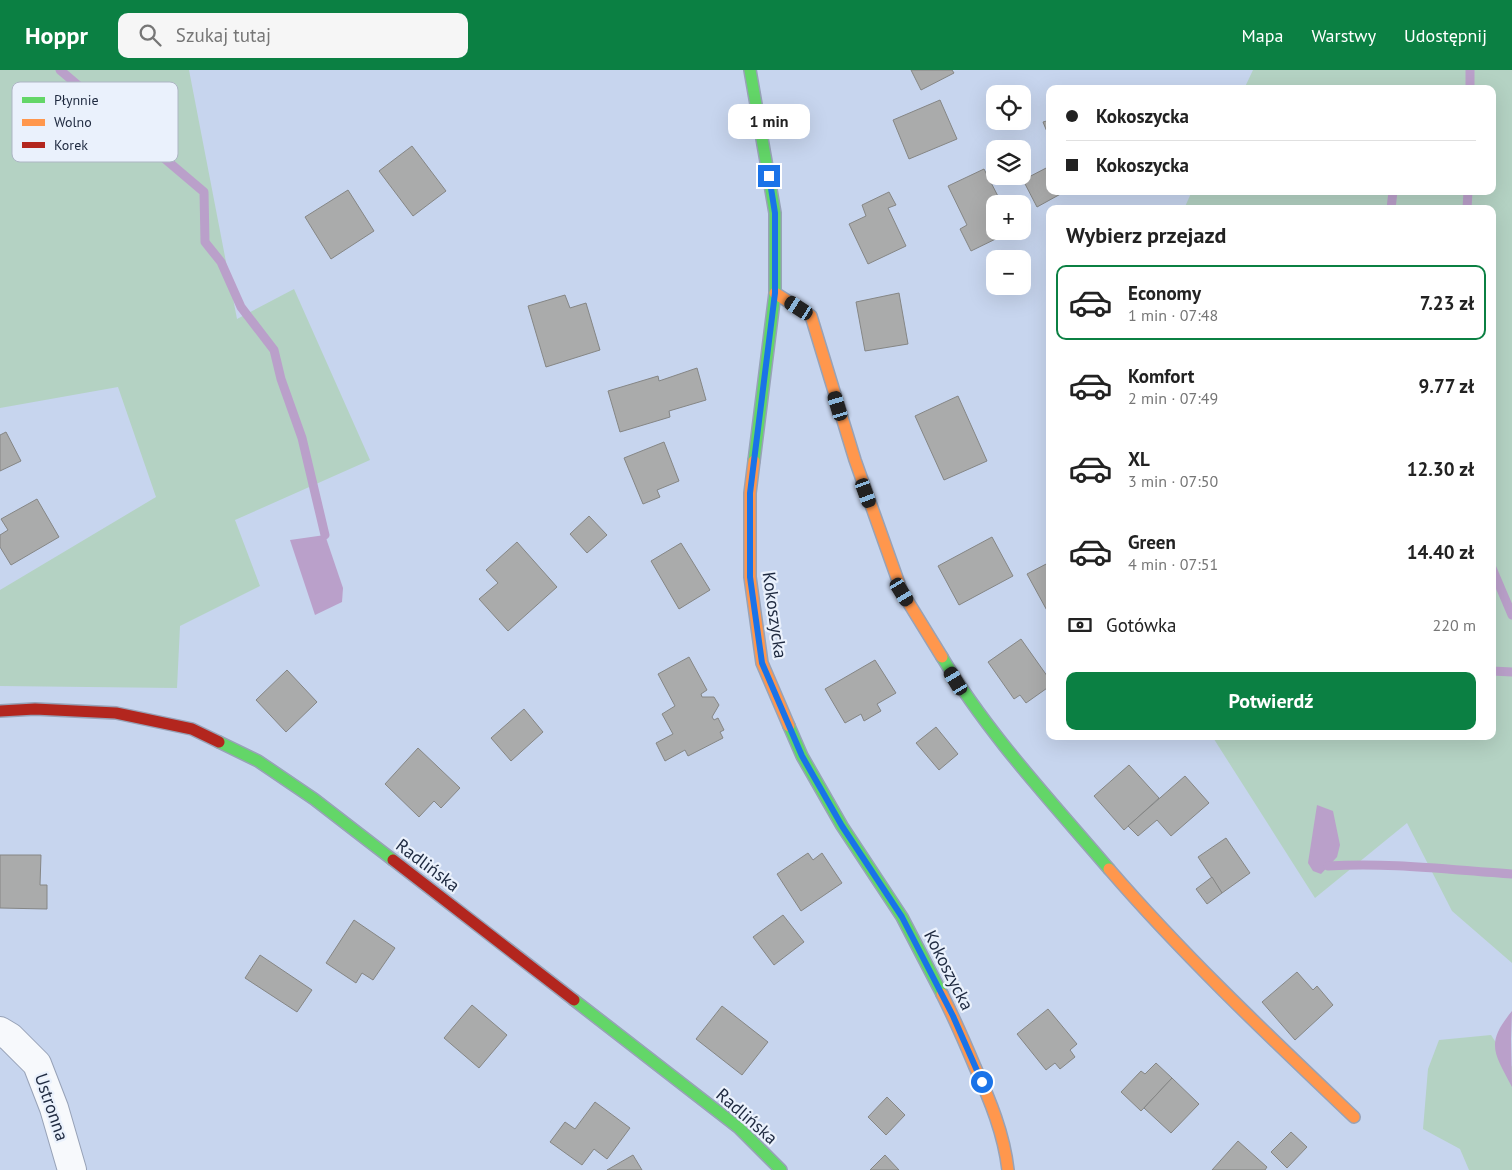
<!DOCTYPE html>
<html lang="pl">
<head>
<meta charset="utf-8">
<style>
	:root { --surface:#fff; --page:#f6f6f6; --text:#222; --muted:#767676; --line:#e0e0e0; --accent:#0b8043 }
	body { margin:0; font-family:"PT Sans",sans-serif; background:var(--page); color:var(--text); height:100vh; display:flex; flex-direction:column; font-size:19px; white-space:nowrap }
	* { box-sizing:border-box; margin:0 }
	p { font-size:16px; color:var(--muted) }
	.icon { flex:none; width:28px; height:28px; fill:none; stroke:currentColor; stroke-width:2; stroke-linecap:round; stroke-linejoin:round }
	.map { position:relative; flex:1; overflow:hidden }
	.drawer { position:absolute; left:1046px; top:135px; width:450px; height:535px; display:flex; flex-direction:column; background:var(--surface); border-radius:10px; box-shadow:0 5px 20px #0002 }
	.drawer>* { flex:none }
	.top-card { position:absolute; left:1046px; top:15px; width:450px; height:110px; border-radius:10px; box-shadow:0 5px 20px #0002; display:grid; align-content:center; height:110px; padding:0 20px; background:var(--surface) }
	.controls { position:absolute; left:986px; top:15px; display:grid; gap:10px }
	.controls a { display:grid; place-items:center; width:45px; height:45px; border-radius:10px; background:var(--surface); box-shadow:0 5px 20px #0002; font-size:25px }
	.end { position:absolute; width:22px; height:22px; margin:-11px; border:6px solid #1a73e8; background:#fff; box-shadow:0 0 0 2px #fff }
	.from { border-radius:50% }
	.bubble { position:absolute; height:35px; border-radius:10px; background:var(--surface); box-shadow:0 5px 20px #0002; font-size:16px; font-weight:800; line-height:35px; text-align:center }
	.car { position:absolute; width:15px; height:30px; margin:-15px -8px; border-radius:6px; box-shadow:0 0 4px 1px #0007; background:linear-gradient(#222 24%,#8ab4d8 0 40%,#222 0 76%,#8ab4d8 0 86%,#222 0) }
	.top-card b { display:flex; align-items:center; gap:18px; height:48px; font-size:19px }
	.top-card b+b { border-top:1px solid var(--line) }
	.top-card i { width:12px; height:12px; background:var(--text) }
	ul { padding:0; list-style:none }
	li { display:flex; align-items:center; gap:15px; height:75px; margin:0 10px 8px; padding:0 10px; border:2px solid transparent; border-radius:10px }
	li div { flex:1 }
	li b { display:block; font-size:19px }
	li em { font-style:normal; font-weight:800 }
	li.selected { border-color:var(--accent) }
	li>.icon { width:45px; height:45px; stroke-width:1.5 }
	h2 { padding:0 20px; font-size:22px; line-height:60px }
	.pay { display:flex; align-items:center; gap:12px; height:55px; padding:0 20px; font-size:19px }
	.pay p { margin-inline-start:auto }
	.primary-button { display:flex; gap:10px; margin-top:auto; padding:10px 20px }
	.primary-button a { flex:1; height:58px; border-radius:10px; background:var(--accent); color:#fff; font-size:20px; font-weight:800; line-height:58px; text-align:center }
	header { display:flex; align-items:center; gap:30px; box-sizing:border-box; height:70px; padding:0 25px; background:var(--accent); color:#fff }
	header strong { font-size:24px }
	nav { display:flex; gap:28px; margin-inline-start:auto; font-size:18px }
	.search { width:350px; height:45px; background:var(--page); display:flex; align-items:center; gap:12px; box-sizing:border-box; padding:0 18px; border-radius:10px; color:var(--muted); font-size:19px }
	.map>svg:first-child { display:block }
</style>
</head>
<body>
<header>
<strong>Hoppr</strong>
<div class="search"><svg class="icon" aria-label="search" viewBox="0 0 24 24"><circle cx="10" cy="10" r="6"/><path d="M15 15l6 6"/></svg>Szukaj tutaj</div>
<nav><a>Mapa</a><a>Warstwy</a><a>Udostępnij</a></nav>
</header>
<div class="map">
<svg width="1512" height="1100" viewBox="0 0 1512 1100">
	<rect width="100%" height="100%" fill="#c7d5ee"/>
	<g fill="#b4d2c3">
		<path d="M0 0H189L237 249 294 219 370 390 235 450 260 516 180 556 177 618 0 616V520L156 427 118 317 0 338Z"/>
		<path d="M1253 0H1512V893L1452 841 1407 753 1315 828 1212 666H1492V139H1184L1192 121H1492V19H1244Z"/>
		<path d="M1491 965 1512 997V1100H1469L1460 1079 1423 1059 1428 999 1439 970Z"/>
	</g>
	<g fill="#baa0ca">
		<path d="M325 465 343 518 342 532 315 545 290 470Z"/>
		<path d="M1317 735 1333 741 1340 775 1337 787 1321 804 1313 801 1308 793Z"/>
		<path d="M1512 941 1511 969 1512 1017C1494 982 1485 974 1512 941Z"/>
	</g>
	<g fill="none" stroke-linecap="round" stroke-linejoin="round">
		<g stroke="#baa0ca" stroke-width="9">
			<path d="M60 0 204 122 205 172 221 192 241 237 274 280 281 309 302 368 325 465"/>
			<path d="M1470 19V0"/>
			<path d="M1391 139 1393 121"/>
			<path d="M1467 139 1468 121"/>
			<path d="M1492 498 1512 545"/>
			<path d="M1492 601 1512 602"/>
			<path d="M1328 796C1389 792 1451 800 1512 804"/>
		</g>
	</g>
	<g fill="#aaabab" stroke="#858685">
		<path d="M911 0H952L954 3 921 20Z"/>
		<path d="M940 30 957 69 909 89 893 50Z"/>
		<path d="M1050 50V69L1043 52Z"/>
		<path d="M412 76 446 121 413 146 379 101Z"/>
		<path d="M1050 96V121H1066L1037 137 1023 110Z"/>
		<path d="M984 99 1002 134H995V161H1012L971 181 960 159 967 155 948 116Z"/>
		<path d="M348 120 374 161 331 189 305 147Z"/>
		<path d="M889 122 896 135 888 138 906 176 868 194 849 154 866 146 862 135Z"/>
		<path d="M899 223 908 274 865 281 856 232Z"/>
		<path d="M565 225 570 238 586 233 600 280 546 297 528 236Z"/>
		<path d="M697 298 706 330 669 341 670 347 620 362 608 321 658 306 659 311Z"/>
		<path d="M958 326 987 391 944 410 915 346Z"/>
		<path d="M6 362 21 391 0 401V365Z"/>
		<path d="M664 372 679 411 657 420 660 427 643 434 624 388Z"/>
		<path d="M37 429 59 467 11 495 0 477V465L8 460 1 449Z"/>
		<path d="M589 446 607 465 587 483 570 464Z"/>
		<path d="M992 467 1013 506 959 535 938 496Z"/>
		<path d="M517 472 557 517 508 561 479 529 498 513 486 500Z"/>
		<path d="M681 473 710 520 679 539 651 491Z"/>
		<path d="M1050 492V546L1027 504Z"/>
		<path d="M1021 569 1050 610V616L1026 633 1020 625 1014 629 988 592Z"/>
		<path d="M689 587 707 620 701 624 702 627H714L719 635 712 647 714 650 718 648 724 660 720 662 723 668 688 686 685 680 665 691 656 673 673 664 662 644 675 636 658 604Z"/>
		<path d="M875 590 896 623 877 634 881 641 864 651 861 644 845 653 825 619Z"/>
		<path d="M287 600 317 632 286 662 256 630Z"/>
		<path d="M524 639 543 662 511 691 491 668Z"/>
		<path d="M936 657 958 684 939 700 916 673Z"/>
		<path d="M418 678 460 718 441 738 434 731 419 747 385 714Z"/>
		<path d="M1129 695 1159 728 1124 760 1094 726Z"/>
		<path d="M1185 706 1209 733 1171 766 1157 750 1138 766 1128 756Z"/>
		<path d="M1226 768 1250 803 1222 823 1198 787Z"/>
		<path d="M808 783 813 790 822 783 842 813 801 841 777 804Z"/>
		<path d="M0 785H41L40 815H47V839L0 838Z"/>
		<path d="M1212 807 1222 823 1207 834 1196 819Z"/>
		<path d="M783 845 804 872 774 895 753 867Z"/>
		<path d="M354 850 395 878 373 910 362 903 356 913 326 893Z"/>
		<path d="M260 885 312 920 297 942 245 908Z"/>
		<path d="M1297 902 1313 920 1317 916 1333 935 1295 970 1262 932Z"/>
		<path d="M472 935 507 965 479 998 444 968Z"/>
		<path d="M722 936 768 972 742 1005 696 969Z"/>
		<path d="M1048 939 1077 974 1070 980 1075 987 1060 999 1055 993 1046 1000 1017 964Z"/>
		<path d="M1156 993 1172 1008 1141 1041 1121 1022 1141 1001 1145 1004Z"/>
		<path d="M1172 1008 1199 1034 1171 1063 1144 1038Z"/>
		<path d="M887 1027 905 1045 886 1065 868 1047Z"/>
		<path d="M595 1032 630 1058 607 1089 594 1079 582 1095 550 1072 565 1052 575 1059Z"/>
		<path d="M1291 1062 1307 1077 1287 1098 1271 1082Z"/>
		<path d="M1238 1071 1267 1097 1265 1100H1212Z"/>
		<path d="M633 1085 642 1100H607Z"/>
		<path d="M885 1085 899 1100H870Z"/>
	</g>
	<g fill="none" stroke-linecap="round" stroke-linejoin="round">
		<defs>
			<path id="street" d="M0 961 10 967 37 994 54 1038 72 1100"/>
			<g id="fast">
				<path d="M750 0 775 143V223L754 391"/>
				<path d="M942 587C988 664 1051 731 1109 799"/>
				<path d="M789 656 802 686 842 756 902 847 942 924"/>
				<path d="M219 672 258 691 314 729 393 790"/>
				<path d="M574 930 739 1058 781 1100"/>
			</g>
			<g id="slow">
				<path d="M775 223 811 246 855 390 902 522 942 587"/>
				<path d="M754 391 750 423V507L762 593 789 656"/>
				<path d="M1109 799C1185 887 1270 967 1354 1047"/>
				<path d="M942 924C954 948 965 973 975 997 990 1030 1004 1064 1008 1100"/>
			</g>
			<g id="jam">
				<path d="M0 641 35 639 116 643 192 659 219 672"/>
				<path d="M393 790 574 930"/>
			</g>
		</defs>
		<use href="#street" stroke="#97a2b7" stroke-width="30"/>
		<use href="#fast" stroke="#97a2b7" stroke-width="14"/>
		<use href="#slow" stroke="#97a2b7" stroke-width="14"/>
		<use href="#jam" stroke="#97a2b7" stroke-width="14"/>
		<use href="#street" stroke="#f7f9fc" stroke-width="28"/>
		<use href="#fast" stroke="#63d668" stroke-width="11"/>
		<use href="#slow" stroke="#ff974d" stroke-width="11"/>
		<use href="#jam" stroke="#b3261e" stroke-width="11"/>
	</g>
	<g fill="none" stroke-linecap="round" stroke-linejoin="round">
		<path stroke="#1a73e8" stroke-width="6" d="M769 106 775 143V223L750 423V507L762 593 802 686 842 756 902 847 953 946 982 1012"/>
	</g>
	<g text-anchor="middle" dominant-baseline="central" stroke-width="4.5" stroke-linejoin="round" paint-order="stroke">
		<g font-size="18" fill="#1f2a40" stroke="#eaf1fc">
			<text transform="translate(775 545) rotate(82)">Kokoszycka</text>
			<text transform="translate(428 795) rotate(37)">Radlińska</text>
			<text transform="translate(949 900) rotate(63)">Kokoszycka</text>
			<text transform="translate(52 1037) rotate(71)">Ustronna</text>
			<text transform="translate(747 1046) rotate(41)">Radlińska</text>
		</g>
	</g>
	<rect x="12" y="12" width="166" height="80" rx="8" fill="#eaf1fc" stroke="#adb5c4" stroke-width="1"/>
	<rect x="22" y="27" width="23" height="6" fill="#63d668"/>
	<rect x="22" y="49" width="23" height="7" fill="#ff974d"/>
	<rect x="22" y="72" width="23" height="6" fill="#b3261e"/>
	<g font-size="14" fill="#1f2a40">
		<text x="54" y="35">Płynnie</text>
		<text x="54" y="57">Wolno</text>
		<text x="54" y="80">Korek</text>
	</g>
</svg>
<div class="controls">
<a><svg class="icon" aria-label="locate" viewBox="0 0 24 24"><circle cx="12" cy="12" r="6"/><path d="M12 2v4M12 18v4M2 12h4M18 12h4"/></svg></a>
<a><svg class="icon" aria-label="layers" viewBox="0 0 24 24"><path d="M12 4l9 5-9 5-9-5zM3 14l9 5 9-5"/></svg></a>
<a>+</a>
<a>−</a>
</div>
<i class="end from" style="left:982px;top:1012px"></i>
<i class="end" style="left:769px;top:106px"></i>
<div class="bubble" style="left:728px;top:34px;width:82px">1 min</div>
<i class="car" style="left:799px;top:238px;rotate:303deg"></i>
<i class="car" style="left:838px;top:336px;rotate:343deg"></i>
<i class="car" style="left:866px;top:423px;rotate:160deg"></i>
<i class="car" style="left:902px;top:522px;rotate:149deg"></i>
<i class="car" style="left:956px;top:611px;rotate:329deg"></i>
<div class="top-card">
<b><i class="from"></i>Kokoszycka</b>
<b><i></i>Kokoszycka</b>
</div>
<section class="drawer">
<h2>Wybierz przejazd</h2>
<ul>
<li class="selected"><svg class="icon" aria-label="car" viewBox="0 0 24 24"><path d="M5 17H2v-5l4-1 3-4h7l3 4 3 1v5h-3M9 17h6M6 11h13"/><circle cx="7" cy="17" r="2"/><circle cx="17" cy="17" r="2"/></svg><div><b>Economy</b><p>1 min · 07:48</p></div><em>7.23 zł</em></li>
<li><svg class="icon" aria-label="car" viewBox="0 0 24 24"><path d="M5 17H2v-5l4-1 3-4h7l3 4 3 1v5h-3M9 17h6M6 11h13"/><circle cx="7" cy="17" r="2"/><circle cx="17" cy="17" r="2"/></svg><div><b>Komfort</b><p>2 min · 07:49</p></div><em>9.77 zł</em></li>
<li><svg class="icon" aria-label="car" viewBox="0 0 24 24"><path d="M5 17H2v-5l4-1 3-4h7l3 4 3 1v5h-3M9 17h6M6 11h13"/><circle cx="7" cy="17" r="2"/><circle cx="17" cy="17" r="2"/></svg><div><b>XL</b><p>3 min · 07:50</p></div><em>12.30 zł</em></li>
<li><svg class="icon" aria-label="car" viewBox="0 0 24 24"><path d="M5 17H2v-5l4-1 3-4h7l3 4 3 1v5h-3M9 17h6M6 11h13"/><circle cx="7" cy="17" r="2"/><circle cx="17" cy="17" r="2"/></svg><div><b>Green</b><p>4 min · 07:51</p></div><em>14.40 zł</em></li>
</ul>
<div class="pay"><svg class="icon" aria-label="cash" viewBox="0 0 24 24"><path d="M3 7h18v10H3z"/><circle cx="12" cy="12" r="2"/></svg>Gotówka<p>220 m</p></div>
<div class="primary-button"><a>Potwierdź</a></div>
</section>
</div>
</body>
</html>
